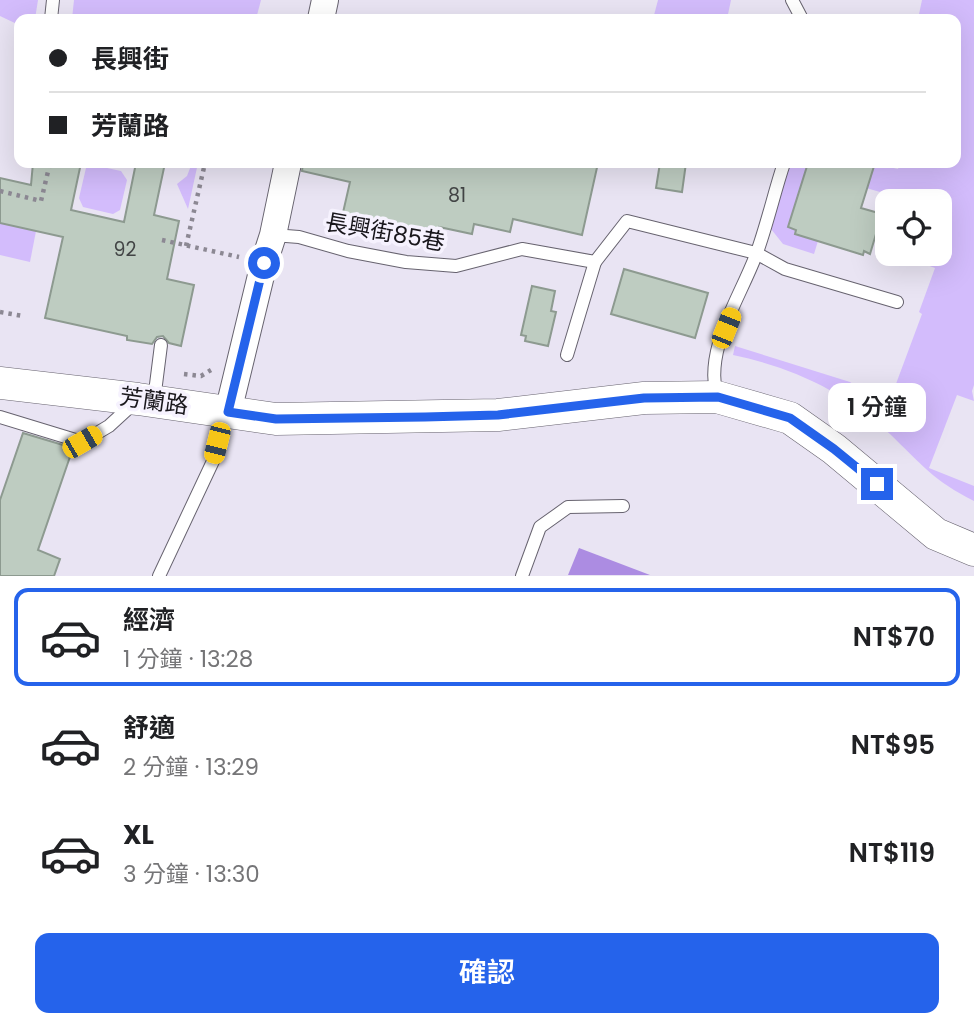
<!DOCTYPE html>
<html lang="zh-TW">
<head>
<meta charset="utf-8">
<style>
	:root { --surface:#fff; --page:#f2f2f2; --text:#202124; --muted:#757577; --line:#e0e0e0; --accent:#2563eb }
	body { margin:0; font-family:Poppins,"Noto Sans TC",sans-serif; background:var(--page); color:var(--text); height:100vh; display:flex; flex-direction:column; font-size:26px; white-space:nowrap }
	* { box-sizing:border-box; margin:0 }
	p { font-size:23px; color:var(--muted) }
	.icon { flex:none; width:38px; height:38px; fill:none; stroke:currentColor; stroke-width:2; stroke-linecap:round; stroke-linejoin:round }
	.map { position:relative; height:576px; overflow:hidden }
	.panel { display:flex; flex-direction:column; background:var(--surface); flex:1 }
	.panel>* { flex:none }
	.guide { position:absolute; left:14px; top:14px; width:947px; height:154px; border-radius:14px; box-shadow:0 7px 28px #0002; display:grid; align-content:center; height:154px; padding:0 35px; background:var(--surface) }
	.buttons { position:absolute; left:875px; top:189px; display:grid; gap:14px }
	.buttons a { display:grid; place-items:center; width:77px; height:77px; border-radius:14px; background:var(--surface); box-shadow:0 7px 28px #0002; font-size:35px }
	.end { position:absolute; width:32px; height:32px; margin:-16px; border:9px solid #2563eb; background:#fff; box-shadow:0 0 0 4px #fff }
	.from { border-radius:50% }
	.bubble { position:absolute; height:49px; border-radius:14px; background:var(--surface); box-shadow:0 7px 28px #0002; font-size:23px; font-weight:600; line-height:49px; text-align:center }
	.car { position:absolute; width:21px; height:42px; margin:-21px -10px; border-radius:9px; box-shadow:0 0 5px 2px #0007; background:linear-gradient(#f5c518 24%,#345 0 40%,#f5c518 0 76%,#345 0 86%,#f5c518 0) }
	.guide b { display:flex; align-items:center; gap:24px; height:66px; font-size:26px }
	.guide b+b { border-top:2px solid var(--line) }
	.guide i { width:18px; height:18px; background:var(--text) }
	ul { padding:12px 0 0; list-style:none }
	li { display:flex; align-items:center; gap:21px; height:98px; margin:0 14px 10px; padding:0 21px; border:4px solid transparent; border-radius:14px }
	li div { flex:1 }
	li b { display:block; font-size:26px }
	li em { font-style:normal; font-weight:600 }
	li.current { border-color:var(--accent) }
	li>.icon { width:63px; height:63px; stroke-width:1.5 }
	.action { display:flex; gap:14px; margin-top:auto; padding:14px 35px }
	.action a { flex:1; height:80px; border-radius:14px; background:var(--accent); color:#fff; font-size:28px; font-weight:600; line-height:80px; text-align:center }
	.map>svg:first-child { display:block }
</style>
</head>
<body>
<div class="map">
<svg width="974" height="576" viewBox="0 0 974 576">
	<rect width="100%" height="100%" fill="#e9e4f3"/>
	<g fill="#d3bcfc">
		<path d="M0 0H38L35 19H19V25L0 16Z"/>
		<path d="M74 0H261L256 19H72Z"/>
		<path d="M658 0H731L727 19H653Z"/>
		<path d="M922 0H974V385L972 391 974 401 957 395 929 468 974 486V501C934 481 921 464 890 434 846 392 791 367 733 355L735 346 850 382 887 408 922 314 919 312 935 268 898 254H940V201H912L806 171 788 227 796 230 795 234 801 236 810 233 809 238 818 241 814 254 783 244 771 229 770 223 788 163H852L870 168 871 163 898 169 900 163H956V19H918Z"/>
		<path d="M192 163H198L188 209 177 184 187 176Z"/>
		<path d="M93 165 121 171 127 180 120 210 113 214 83 207 79 198 86 168Z"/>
		<path d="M0 223 36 231 30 262 0 255Z"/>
	</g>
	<path fill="#ac8ce2" d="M579 548 650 575H568Z"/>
	<g fill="#beccc1" stroke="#8d9a90" stroke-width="2">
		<path d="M33 163H81L71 210 124 222 136 163H165L154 215 179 221 167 279 194 285 181 346 169 343 163 336 157 337 152 344 127 340V336L45 318 63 237 0 223V178L31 185Z"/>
		<path d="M303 163H598L582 235 513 219 510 232 474 224 472 234 439 227 437 238 342 217 350 182 302 171Z"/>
		<path d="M660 163H686L682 192 656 188Z"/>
		<path d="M808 163H875L861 208 882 214 870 254 864 251 863 255 795 234 796 230 788 227Z"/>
		<path d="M624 269 708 293 695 338 611 314Z"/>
		<path d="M532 286 555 291 551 311 556 312 548 346 525 341 526 336 521 335Z"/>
		<path d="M23 433 73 448 38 550 60 559 54 576H0V500Z"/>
	</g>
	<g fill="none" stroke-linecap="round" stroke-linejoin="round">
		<defs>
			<g id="service">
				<path d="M792 0 802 19"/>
				<path d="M51 19 53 0"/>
				<path d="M273 235 299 237 348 251 406 262 456 266 522 249 595 262 627 221 756 253 785 269 897 302"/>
				<path d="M567 355 595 262"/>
				<path d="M717 397C704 349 739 300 756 255 767 225 774 193 784 163"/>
				<path d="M154 400 161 345"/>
				<path d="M0 417 82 442 109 426 133 404"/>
				<path d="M159 576 214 459 228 412"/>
				<path d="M522 576 540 527 568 507 623 506"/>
			</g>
			<g id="minor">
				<path d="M321 19 325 0"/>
				<path d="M228 412 264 263 273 235 288 163"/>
			</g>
			<path id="tertiary" d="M0 383 138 399 276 419 498 415 644 398 717 397 790 418 834 449 936 534 974 550"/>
		</defs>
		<use href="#service" stroke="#67636f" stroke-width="14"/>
		<use href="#minor" stroke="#67636f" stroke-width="28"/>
		<use href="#tertiary" stroke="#67636f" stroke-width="33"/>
		<g stroke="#8c8893" stroke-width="4.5" stroke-dasharray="3.5 5" stroke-linecap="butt">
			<path d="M0 191 41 201 50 163"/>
			<path d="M162 240 239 257"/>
			<path d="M186 246 205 163"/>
			<path d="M0 312 23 316"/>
			<path d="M184 374 201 376 211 370"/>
		</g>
		<use href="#service" stroke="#fff" stroke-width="12"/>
		<use href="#minor" stroke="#fff" stroke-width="26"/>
		<use href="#tertiary" stroke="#fff" stroke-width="32"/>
	</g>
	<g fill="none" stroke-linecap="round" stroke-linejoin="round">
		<path stroke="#2563eb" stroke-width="9" d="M264 263 228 412 276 419 425 417 498 415 644 398 718 397 790 418 834 449 877 484"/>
	</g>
	<g text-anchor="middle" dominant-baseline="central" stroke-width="7" stroke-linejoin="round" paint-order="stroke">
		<g font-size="19" fill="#424445">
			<text x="457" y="195">81</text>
			<text x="125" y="249">92</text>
		</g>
		<g font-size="23" fill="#19171c" stroke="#f6f2fe">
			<text transform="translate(385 232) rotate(10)">長興街85巷</text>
			<text transform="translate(154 401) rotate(8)">芳蘭路</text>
		</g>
	</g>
</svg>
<div class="buttons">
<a><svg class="icon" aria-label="locate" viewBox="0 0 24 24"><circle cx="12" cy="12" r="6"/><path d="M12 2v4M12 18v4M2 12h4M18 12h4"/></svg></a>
</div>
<i class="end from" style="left:264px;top:263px"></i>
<i class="end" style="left:877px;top:484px"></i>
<div class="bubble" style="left:828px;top:383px;width:98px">1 分鐘</div>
<i class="car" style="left:726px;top:328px;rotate:22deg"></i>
<i class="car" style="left:82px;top:442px;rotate:60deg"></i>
<i class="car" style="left:217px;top:443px;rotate:194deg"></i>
<div class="guide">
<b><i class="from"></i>長興街</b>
<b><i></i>芳蘭路</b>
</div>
</div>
<section class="panel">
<ul>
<li class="current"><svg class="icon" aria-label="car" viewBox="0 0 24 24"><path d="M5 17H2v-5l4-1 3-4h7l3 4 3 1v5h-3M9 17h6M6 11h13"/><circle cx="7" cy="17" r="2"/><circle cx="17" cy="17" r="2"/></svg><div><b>經濟</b><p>1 分鐘 · 13:28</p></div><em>NT$70</em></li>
<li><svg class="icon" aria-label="car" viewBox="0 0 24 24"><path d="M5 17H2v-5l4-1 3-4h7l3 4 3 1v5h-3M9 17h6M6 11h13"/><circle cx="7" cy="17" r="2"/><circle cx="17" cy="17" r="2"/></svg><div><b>舒適</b><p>2 分鐘 · 13:29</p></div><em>NT$95</em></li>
<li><svg class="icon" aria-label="car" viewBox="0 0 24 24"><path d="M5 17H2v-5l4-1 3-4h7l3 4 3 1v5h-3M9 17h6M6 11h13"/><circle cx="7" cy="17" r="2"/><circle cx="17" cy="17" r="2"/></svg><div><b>XL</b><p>3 分鐘 · 13:30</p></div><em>NT$119</em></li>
</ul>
<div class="action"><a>確認</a></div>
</section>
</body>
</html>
